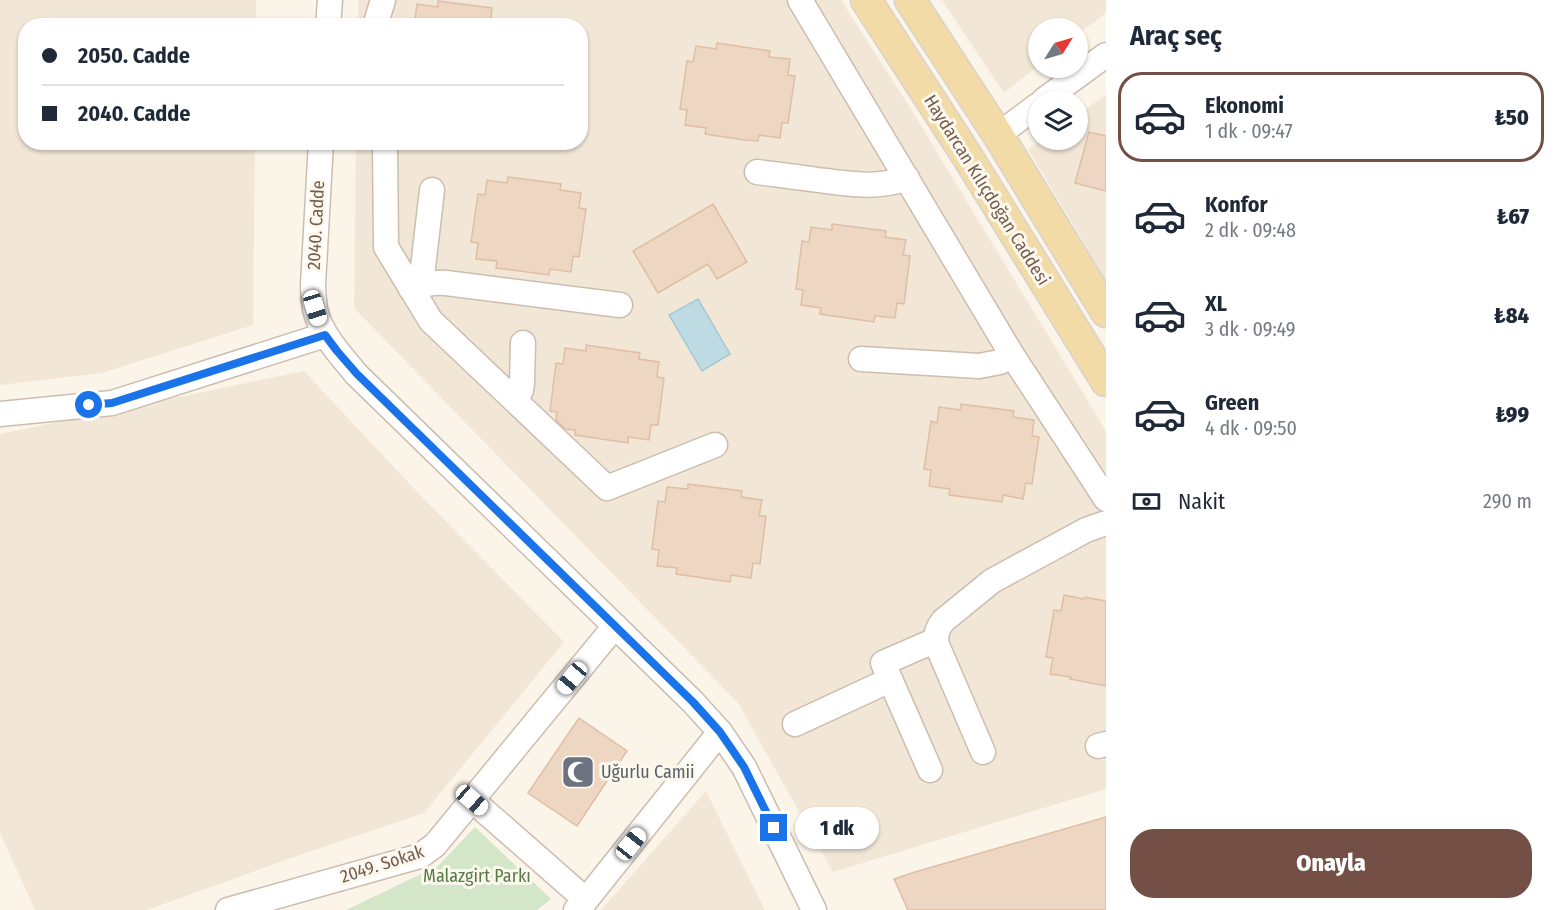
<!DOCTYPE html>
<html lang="tr">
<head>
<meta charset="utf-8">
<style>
	:root { --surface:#fff; --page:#f6f6f7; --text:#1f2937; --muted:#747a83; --line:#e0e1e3; --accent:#734f46 }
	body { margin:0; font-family:"Fira Sans Condensed",sans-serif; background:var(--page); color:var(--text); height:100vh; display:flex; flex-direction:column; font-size:22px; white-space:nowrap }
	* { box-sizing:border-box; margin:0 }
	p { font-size:20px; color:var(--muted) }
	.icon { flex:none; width:33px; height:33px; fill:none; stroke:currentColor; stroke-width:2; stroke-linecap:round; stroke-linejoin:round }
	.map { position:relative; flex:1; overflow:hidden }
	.side { display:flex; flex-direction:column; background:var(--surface); width:450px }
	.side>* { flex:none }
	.guide { position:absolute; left:18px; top:18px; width:570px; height:132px; border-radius:24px; box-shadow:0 2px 4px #0004; display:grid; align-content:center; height:132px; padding:0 24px; background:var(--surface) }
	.needle { width:39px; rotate:53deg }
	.tools { position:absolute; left:1028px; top:18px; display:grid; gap:12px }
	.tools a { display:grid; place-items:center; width:60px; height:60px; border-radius:50%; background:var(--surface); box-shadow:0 2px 4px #0004; font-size:30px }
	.end { position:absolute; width:27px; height:27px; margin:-14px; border:8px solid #1a73e8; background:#fff; box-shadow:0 0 0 3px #fff }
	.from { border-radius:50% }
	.bubble { position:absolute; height:42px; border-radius:21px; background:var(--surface); box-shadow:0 2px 4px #0004; font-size:20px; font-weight:800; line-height:42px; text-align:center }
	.car { position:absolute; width:18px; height:36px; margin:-18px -9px; border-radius:8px; box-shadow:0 0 4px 2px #0007; background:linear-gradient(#fff 24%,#345 0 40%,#fff 0 76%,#345 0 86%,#fff 0) }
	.guide b { display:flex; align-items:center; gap:21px; height:57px; font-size:22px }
	.guide b+b { border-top:2px solid var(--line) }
	.guide i { width:15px; height:15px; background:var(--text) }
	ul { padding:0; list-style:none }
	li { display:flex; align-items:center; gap:18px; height:90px; margin:0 12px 9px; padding:0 12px; border:3px solid transparent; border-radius:24px }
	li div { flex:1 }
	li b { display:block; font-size:22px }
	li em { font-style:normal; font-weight:800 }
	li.selected { border-color:var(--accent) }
	li>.icon { width:54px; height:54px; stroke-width:1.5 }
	h2 { padding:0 24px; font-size:27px; line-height:72px }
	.pay { display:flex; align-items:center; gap:15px; height:66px; padding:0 24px; font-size:22px }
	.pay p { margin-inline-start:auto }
	.cta { display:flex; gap:12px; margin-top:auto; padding:12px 24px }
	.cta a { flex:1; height:69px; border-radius:24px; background:var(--accent); color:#fff; font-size:24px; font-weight:800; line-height:69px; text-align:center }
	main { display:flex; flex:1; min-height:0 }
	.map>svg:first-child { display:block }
</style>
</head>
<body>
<main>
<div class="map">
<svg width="1106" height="910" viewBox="0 0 1106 910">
	<rect width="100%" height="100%" fill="#fbf4e8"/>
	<g fill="#f2e7d7">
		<path d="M0 0H256V25L26 26V142L255 143 253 325 102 373 0 385Z"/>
		<path d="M358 0H841L909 106 1106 431V789L833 872 738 703 354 308 356 143 580 142V26L358 25Z"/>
		<path d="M942 0H1106V13L1077 35V28H1038V66L1004 93Z"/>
		<path d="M1106 95V280L1028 149 1042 140H1077V115Z"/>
		<path d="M304 371 422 497 564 642 424 813 291 858 147 910H35L0 833V434Z"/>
		<path d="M706 791 765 910H601Z"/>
	</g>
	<path fill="#d3e7c8" d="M475 827 551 899 537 910H346L438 866Z"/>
	<path fill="#bedbe3" stroke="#a5cad3" stroke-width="1.5" d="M698 299 730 354 702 371 669 315Z"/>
	<g fill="#edd6c2" stroke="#dfbea4" stroke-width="1.5">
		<path d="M438 1 492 8 490 26H414L417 4 438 7Z"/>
		<path d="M717 43 770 51 769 57 790 59 788 75 795 76 788 123H782L780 138 759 135 758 141 745 140 705 134 706 128 685 125 687 110 680 109 687 61 693 62 696 46 716 49Z"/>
		<path d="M1089 132 1106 136V191L1075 183Z"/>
		<path d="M508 177 561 184 560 190 581 193 579 208 586 209 579 257 573 256 571 272 550 269 549 275 496 268 497 261 476 259 478 243 471 242 478 194 485 195 487 180 507 183Z"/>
		<path d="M713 204 747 262 717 279 708 264 658 293 633 251Z"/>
		<path d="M832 224 886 231 885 237 906 240 903 255 910 256 904 304 897 303 895 318 875 316 874 322 820 314 821 308 801 305 803 290 796 289 802 241 809 242 811 227 832 230Z"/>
		<path d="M586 345 640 353 639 359 659 362 657 377 664 378 658 425H651L649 440 628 437V443L575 435V430L565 429 556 420 557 412 550 411 556 363 563 364 565 348 586 351Z"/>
		<path d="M961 404 1014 411 1013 417 1034 420 1032 436 1039 437 1032 484 1026 483 1023 499 1003 495 1002 502 949 495 950 489 929 486 931 470 924 469 931 421 937 423 939 407 960 410Z"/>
		<path d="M688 484 742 491 741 497 762 500 759 516H766L760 564 753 563 751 578 731 575 730 582 676 574 677 568 657 566 659 550 652 549 658 501 665 502 667 487 688 489Z"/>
		<path d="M1064 595 1084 599 1085 597 1106 601V686L1070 679 1071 677 1050 674 1053 658 1046 657 1054 610 1061 611Z"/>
		<path d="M579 718 627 751 577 826 528 793Z"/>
		<path d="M1106 817V910H908L894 879 915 872Z"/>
	</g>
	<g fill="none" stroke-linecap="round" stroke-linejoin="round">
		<defs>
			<g id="minor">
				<path d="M800 0 1012 355 1106 499"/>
				<path d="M328 26 330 0"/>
				<path d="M375 26 383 0"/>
				<path d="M1044 100 1106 55"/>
				<path d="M998 135 1038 105"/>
				<path d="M321 142 313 285C313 293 314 301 315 309 321 335 340 354 356 374L693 702 720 732 744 767 814 910"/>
				<path d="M385 142 386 247 431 321 607 488 715 445"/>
				<path d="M757 172C778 175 798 177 818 180 848 184 878 189 907 178"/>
				<path d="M422 284V276L432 190"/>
				<path d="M411 289C423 284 433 282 446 283L620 305"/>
				<path d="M861 359 979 366 1000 362 1012 355"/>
				<path d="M516 400 521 390 522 383 523 343"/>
				<path d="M0 414 112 403 325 335"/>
				<path d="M795 724 890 680"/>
				<path d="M1098 746 1106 744"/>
				<path d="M983 752 937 645C935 635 937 629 943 621L992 581 1086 530 1106 523"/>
				<path d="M930 770 883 663 936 640"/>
				<path d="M472 800 586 900"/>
				<path d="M228 910 420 856 435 845 615 626"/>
				<path d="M576 910 586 900 720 732"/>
			</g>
			<g id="major">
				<path d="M866 0 967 156 1106 381"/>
				<path d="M910 0 998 135 1106 312"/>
			</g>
		</defs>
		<use href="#minor" stroke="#ccbdaf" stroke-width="27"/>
		<use href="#major" stroke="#d8d2cd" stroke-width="33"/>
		<use href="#minor" stroke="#fff" stroke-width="24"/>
		<use href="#major" stroke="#f3dba7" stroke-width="30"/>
	</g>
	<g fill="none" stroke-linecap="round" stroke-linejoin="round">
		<path stroke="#1a73e8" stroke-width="8" d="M89 405 112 403 325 335 337 351 357 374 693 702 720 732 744 767 774 828"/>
	</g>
	<defs>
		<symbol id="mosque-square" viewBox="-11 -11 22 22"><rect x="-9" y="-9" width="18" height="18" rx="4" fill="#6b7280" stroke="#fdf8ee"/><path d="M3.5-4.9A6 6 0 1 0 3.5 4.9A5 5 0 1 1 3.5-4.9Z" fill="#fff"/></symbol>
	</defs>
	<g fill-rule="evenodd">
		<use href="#mosque-square" x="559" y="753" width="38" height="38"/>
	</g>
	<g text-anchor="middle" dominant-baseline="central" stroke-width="6" stroke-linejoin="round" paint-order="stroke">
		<g font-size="18" fill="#725d4e" stroke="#fdf8ee">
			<text transform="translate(987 190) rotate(58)">Haydarcan Kılıçdoğan Caddesi</text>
			<text transform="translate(316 225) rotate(-87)">2040. Cadde</text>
			<text transform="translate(382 864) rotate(-18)">2049. Sokak</text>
		</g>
		<g font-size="18" fill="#5b616d" stroke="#fdf8ee" text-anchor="start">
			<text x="601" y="772">Uğurlu Camii</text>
		</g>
		<g font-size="18" fill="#567c4a" stroke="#fdf8ee">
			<text x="477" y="876">Malazgirt Parkı</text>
		</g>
	</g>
</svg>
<div class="tools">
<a><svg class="needle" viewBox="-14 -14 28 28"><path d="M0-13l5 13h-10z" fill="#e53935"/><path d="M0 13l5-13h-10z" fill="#747a83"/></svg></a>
<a><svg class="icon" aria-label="layers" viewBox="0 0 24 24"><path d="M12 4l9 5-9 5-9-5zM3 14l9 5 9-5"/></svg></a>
</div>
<i class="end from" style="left:89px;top:405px"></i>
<i class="end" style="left:774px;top:828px"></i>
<div class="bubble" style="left:795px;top:807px;width:84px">1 dk</div>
<i class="car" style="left:315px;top:308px;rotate:163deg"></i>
<i class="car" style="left:572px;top:678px;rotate:220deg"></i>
<i class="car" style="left:472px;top:800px;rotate:131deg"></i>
<i class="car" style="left:631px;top:844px;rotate:39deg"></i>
<div class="guide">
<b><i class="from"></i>2050. Cadde</b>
<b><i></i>2040. Cadde</b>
</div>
</div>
<section class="side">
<h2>Araç seç</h2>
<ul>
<li class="selected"><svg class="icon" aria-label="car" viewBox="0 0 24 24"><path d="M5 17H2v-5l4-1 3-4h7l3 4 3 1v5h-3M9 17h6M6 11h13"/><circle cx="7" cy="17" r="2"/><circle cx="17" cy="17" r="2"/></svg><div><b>Ekonomi</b><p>1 dk · 09:47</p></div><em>₺50</em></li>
<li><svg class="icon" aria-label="car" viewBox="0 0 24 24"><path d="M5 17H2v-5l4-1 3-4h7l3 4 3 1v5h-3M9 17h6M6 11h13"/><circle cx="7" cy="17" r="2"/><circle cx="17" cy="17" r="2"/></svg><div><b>Konfor</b><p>2 dk · 09:48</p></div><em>₺67</em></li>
<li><svg class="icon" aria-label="car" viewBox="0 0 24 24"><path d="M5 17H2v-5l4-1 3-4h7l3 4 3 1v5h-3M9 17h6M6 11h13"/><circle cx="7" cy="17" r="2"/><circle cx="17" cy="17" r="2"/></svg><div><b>XL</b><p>3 dk · 09:49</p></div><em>₺84</em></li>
<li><svg class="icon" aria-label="car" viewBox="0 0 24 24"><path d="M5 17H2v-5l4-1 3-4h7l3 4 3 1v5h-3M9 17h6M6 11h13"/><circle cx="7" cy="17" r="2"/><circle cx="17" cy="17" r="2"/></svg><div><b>Green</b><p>4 dk · 09:50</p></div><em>₺99</em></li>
</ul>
<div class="pay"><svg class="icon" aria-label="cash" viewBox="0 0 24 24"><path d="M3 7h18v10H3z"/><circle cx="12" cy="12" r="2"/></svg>Nakit<p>290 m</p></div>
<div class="cta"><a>Onayla</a></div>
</section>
</main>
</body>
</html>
